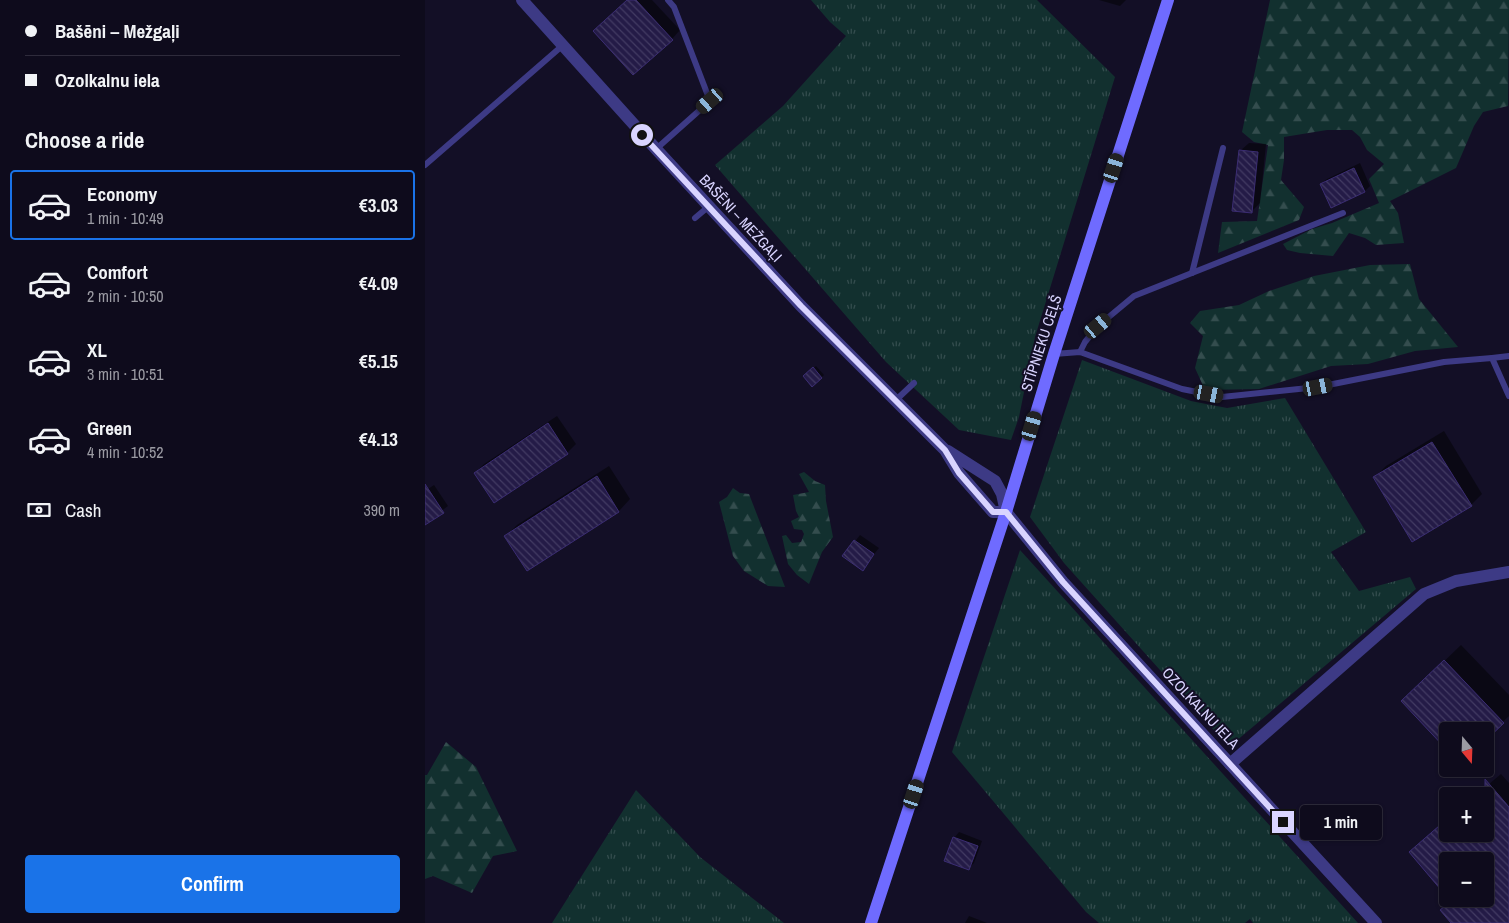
<!DOCTYPE html>
<html lang="en">
<head>
<meta charset="utf-8">
<style>
	:root { --surface:#0e0b1c; --page:#171425; --text:#f1f3f6; --muted:#9b9ba3; --line:#2e2b3b; --accent:#1a73e8 }
	body { margin:0; font-family:"Archivo Narrow",sans-serif; background:var(--page); color:var(--text); height:100vh; display:flex; flex-direction:column; font-size:19px; white-space:nowrap }
	* { box-sizing:border-box; margin:0 }
	p { font-size:16px; color:var(--muted) }
	.icon { flex:none; width:28px; height:28px; fill:none; stroke:currentColor; stroke-width:2; stroke-linecap:round; stroke-linejoin:round }
	.map { position:relative; flex:1; overflow:hidden }
	.sheet { display:flex; flex-direction:column; background:var(--surface); width:425px }
	.sheet>* { flex:none }
	.hud { display:grid; align-content:center; height:110px; padding:0 25px; background:var(--surface) }
	.needle { width:32px; rotate:161deg }
	.controls { position:absolute; left:1014px; top:722px; display:grid; gap:10px }
	.controls a { display:grid; place-items:center; width:55px; height:55px; border-radius:5px; background:var(--surface); box-shadow:0 1px 4px #0004,0 0 0 1px var(--line); font-size:25px }
	.end { position:absolute; width:22px; height:22px; margin:-11px; border:6px solid #d9d4ff; background:#111; box-shadow:0 0 0 2px #111 }
	.from { border-radius:50% }
	.bubble { position:absolute; height:35px; border-radius:5px; background:var(--surface); box-shadow:0 1px 4px #0004,0 0 0 1px var(--line); font-size:16px; font-weight:800; line-height:35px; text-align:center }
	.car { position:absolute; width:15px; height:30px; margin:-15px -8px; border-radius:6px; box-shadow:0 0 4px 1px #0007; background:linear-gradient(#222 24%,#8ab4d8 0 40%,#222 0 76%,#8ab4d8 0 86%,#222 0) }
	.hud b { display:flex; align-items:center; gap:18px; height:48px; font-size:19px }
	.hud b+b { border-top:1px solid var(--line) }
	.hud i { width:12px; height:12px; background:var(--text) }
	ul { padding:0; list-style:none }
	li { display:flex; align-items:center; gap:15px; height:70px; margin:0 10px 8px; padding:0 15px; border:2px solid transparent; border-radius:5px }
	li div { flex:1 }
	li b { display:block; font-size:19px }
	li em { font-style:normal; font-weight:800 }
	li.current { border-color:var(--accent) }
	li>.icon { width:45px; height:45px; stroke-width:1.5 }
	h2 { padding:0 25px; font-size:22px; line-height:60px }
	.pay { display:flex; align-items:center; gap:12px; height:55px; padding:0 25px; font-size:19px }
	.pay p { margin-inline-start:auto }
	.cta { display:flex; gap:10px; margin-top:auto; padding:10px 25px }
	.cta a { flex:1; height:58px; border-radius:5px; background:var(--accent); color:#fff; font-size:20px; font-weight:800; line-height:58px; text-align:center }
	main { display:flex; flex:1; min-height:0 }
	.map>svg:first-child { display:block }
</style>
</head>
<body>
<main>
<section class="sheet">
<div class="hud">
<b><i class="from"></i>Bašēni – Mežgaļi</b>
<b><i></i>Ozolkalnu iela</b>
</div>
<h2>Choose a ride</h2>
<ul>
<li class="current"><svg class="icon" aria-label="car" viewBox="0 0 24 24"><path d="M5 17H2v-5l4-1 3-4h7l3 4 3 1v5h-3M9 17h6M6 11h13"/><circle cx="7" cy="17" r="2"/><circle cx="17" cy="17" r="2"/></svg><div><b>Economy</b><p>1 min · 10:49</p></div><em>€3.03</em></li>
<li><svg class="icon" aria-label="car" viewBox="0 0 24 24"><path d="M5 17H2v-5l4-1 3-4h7l3 4 3 1v5h-3M9 17h6M6 11h13"/><circle cx="7" cy="17" r="2"/><circle cx="17" cy="17" r="2"/></svg><div><b>Comfort</b><p>2 min · 10:50</p></div><em>€4.09</em></li>
<li><svg class="icon" aria-label="car" viewBox="0 0 24 24"><path d="M5 17H2v-5l4-1 3-4h7l3 4 3 1v5h-3M9 17h6M6 11h13"/><circle cx="7" cy="17" r="2"/><circle cx="17" cy="17" r="2"/></svg><div><b>XL</b><p>3 min · 10:51</p></div><em>€5.15</em></li>
<li><svg class="icon" aria-label="car" viewBox="0 0 24 24"><path d="M5 17H2v-5l4-1 3-4h7l3 4 3 1v5h-3M9 17h6M6 11h13"/><circle cx="7" cy="17" r="2"/><circle cx="17" cy="17" r="2"/></svg><div><b>Green</b><p>4 min · 10:52</p></div><em>€4.13</em></li>
</ul>
<div class="pay"><svg class="icon" aria-label="cash" viewBox="0 0 24 24"><path d="M3 7h18v10H3z"/><circle cx="12" cy="12" r="2"/></svg>Cash<p>390 m</p></div>
<div class="cta"><a>Confirm</a></div>
</section>
<div class="map">
<svg width="1084" height="923" viewBox="0 0 1084 923">
	<defs>
		<pattern id="grass-tufts" width="24" height="20" patternUnits="userSpaceOnUse" patternTransform="scale(1.25)"><rect width="24" height="20" fill="#12302f"/><path d="M3 7l-1-3M5 7V3M7 7l1-3M15 17l-1-3M17 17v-4M19 17l1-3" fill="none" stroke="#344d4e"/></pattern>
		<pattern id="forest-firs" width="22" height="20" patternUnits="userSpaceOnUse" patternTransform="scale(1.25)"><rect width="22" height="20" fill="#12302f"/><path d="M5 1l3.5 6h-7zM16 11l3.5 6h-7z" fill="#344d4e"/></pattern>
		<pattern id="building-back-hatch" width="6" height="6" patternUnits="userSpaceOnUse" patternTransform="scale(1.25)"><rect width="6" height="6" fill="#241b47"/><path d="M-1 5l2 2M0 0l6 6M5-1l2 2" fill="none" stroke="#433b63"/></pattern>
	</defs>
	<rect width="100%" height="100%" fill="#130f26"/>
	<g fill="url(#grass-tufts)">
		<path d="M386 0H612L690 77 610 337 594 417 586 440 534 430 461 362 290 165 358 106 421 36 405 22Z"/>
		<path d="M657 360 766 401 802 408 860 398 941 532 906 552 934 591 985 577 991 589 804 747 639 563 605 517Z"/>
		<path d="M595 550 933 923H828L825 919 820 923H674L661 912 527 752Z"/>
		<path d="M211 790 275 857 359 923H127Z"/>
	</g>
	<g fill="url(#forest-firs)">
		<path d="M845 0H1084L1083 106 1058 112 1049 126 1031 168 965 201 973 213 979 243 951 245 940 238 924 233 908 256 875 253 862 250 858 244 887 229 907 223 954 203 944 179 959 164 942 150 935 137 927 130H902L859 137V160L856 180 879 207 874 220 793 253 797 222 832 221 843 145 829 142 817 132Z"/>
		<path d="M985 264 994 299 1033 347 990 351 943 364 906 366 834 389 780 390 770 368 778 336 765 323 775 311 814 305 844 291 889 276 945 265Z"/>
		<path d="M379 472 390 481 400 485 401 501 408 537 397 552 384 584 372 575 363 564 357 536 361 535 367 543 376 542 379 534 377 530 369 529 366 521 374 517 371 511 368 495 384 492 374 474Z"/>
		<path d="M308 488 315 493 324 494 360 587 343 586 319 571 308 556 294 502 302 497Z"/>
		<path d="M21 742 51 767 92 851 68 856 47 893 8 876 0 879V775H2Z"/>
	</g>
	<g fill="#0007">
		<path d="M203 0H227L255 30 247 39Z"/>
		<path d="M674 0H701L695 6Z"/>
		<path d="M824 143 841 144 835 203 826 212 815 151Z"/>
		<path d="M935 163 945 186 940 191 906 206 896 184 902 179Z"/>
		<path d="M391 366 399 375 388 385 380 376Z"/>
		<path d="M132 416 151 444 142 453 69 501 50 473 59 464Z"/>
		<path d="M1019 431 1057 494 1046 505 950 477 961 466Z"/>
		<path d="M184 466 205 499 194 511 102 569 81 536 92 525Z"/>
		<path d="M9 485 23 506 0 523V491Z"/>
		<path d="M435 535 454 548 437 569 419 556Z"/>
		<path d="M1036 645 1084 695V716L1060 739V731H1022V748L978 701Z"/>
		<path d="M1076 774 1084 783V923H1028L1017 910 1027 900 1026 899H1060V861H1022V895L986 852 1022 819V834H1060V796H1050Z"/>
		<path d="M534 832 557 841 549 863 544 868 529 838Z"/>
		<path d="M544 916 562 923H540Z"/>
	</g>
	<g fill="url(#building-back-hatch)" stroke="#3b2d73">
		<path d="M202 0H211L248 40 208 75 168 31Z"/>
		<path d="M814 150 833 152 827 213 807 211Z"/>
		<path d="M929 168 940 192 906 208 895 184Z"/>
		<path d="M388 367 397 378 387 387 378 376Z"/>
		<path d="M123 423 143 454 69 503 49 473Z"/>
		<path d="M1007 442 1047 506 987 542 948 477Z"/>
		<path d="M172 476 194 512 102 571 79 536Z"/>
		<path d="M0 484 19 513 0 525Z"/>
		<path d="M429 540 449 554 438 571 417 556Z"/>
		<path d="M1019 660 1079 723 1060 741V731H1022V750L976 701Z"/>
		<path d="M1060 779 1084 807V923H1026L1015 910 1029 899H1060V861H1022V897L984 852 1022 819V834H1060Z"/>
		<path d="M528 837 553 846 544 870 519 861Z"/>
	</g>
	<g fill="none" stroke-linecap="round" stroke-linejoin="round">
		<g stroke="#3d3a85" stroke-width="6">
			<path d="M231 149 285 101 249 7 243 0"/>
			<path d="M0 165 137 46"/>
			<path d="M270 218 283 207"/>
			<path d="M767 273 798 148"/>
			<path d="M655 352 660 342 673 326 709 296 918 213"/>
			<path d="M629 354 655 352 757 389 797 397 893 387 1019 362 1067 358 1084 396"/>
			<path d="M1067 358 1084 356"/>
			<path d="M471 400 489 383"/>
		</g>
		<path stroke="#3d3a85" stroke-width="12" d="M805 764 999 594 1031 581 1084 572"/>
		<g stroke="#3d3a85" stroke-width="12">
			<path d="M97 0 231 149 376 306 520 450 534 473 568 512H581"/>
			<path d="M523 451 570 481 577 494 581 512 638 582 951 923"/>
		</g>
		<path stroke="#6f6bff" stroke-width="12" d="M446 923 581 512 629 354 743 0"/>
	</g>
	<g fill="none" stroke-linecap="round" stroke-linejoin="round">
		<path stroke="#d9d4ff" stroke-width="6" d="M217 135 376 306 520 450 534 473 568 512H581L638 582 858 822"/>
	</g>
	<g text-anchor="middle" dominant-baseline="central" stroke-width="4" stroke-linejoin="round" paint-order="stroke">
		<g font-size="15" fill="#d9d4ff" stroke="#130f26">
			<text transform="translate(316 218) rotate(47)">BAŠĒNI – MEŽGAĻI</text>
			<text transform="translate(616 343) rotate(-72)">STĪPNIEKU CEĻŠ</text>
			<text transform="translate(776 708) rotate(47)">OZOLKALNU IELA</text>
		</g>
	</g>
</svg>
<div class="controls">
<a><svg class="needle" viewBox="-14 -14 28 28"><path d="M0-13l5 13h-10z" fill="#e53935"/><path d="M0 13l5-13h-10z" fill="#9b9ba3"/></svg></a>
<a>+</a>
<a>−</a>
</div>
<i class="end from" style="left:217px;top:135px"></i>
<i class="end" style="left:858px;top:822px"></i>
<div class="bubble" style="left:875px;top:805px;width:82px">1 min</div>
<i class="car" style="left:285px;top:101px;rotate:229deg"></i>
<i class="car" style="left:689px;top:168px;rotate:18deg"></i>
<i class="car" style="left:673px;top:326px;rotate:50deg"></i>
<i class="car" style="left:893px;top:387px;rotate:79deg"></i>
<i class="car" style="left:784px;top:394px;rotate:101deg"></i>
<i class="car" style="left:607px;top:426px;rotate:17deg"></i>
<i class="car" style="left:489px;top:794px;rotate:18deg"></i>
</div>
</main>
</body>
</html>
